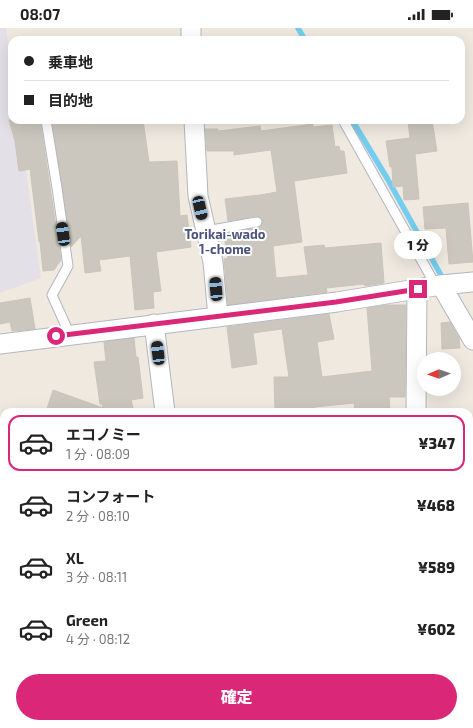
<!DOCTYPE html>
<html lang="ja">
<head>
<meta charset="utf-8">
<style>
	:root { --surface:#fff; --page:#f6f6f6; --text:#222; --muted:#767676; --line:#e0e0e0; --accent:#db2777 }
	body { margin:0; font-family:"Exo 2","Noto Sans JP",sans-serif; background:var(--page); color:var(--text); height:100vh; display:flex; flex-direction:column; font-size:15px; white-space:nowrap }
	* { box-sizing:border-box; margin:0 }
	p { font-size:13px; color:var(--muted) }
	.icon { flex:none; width:22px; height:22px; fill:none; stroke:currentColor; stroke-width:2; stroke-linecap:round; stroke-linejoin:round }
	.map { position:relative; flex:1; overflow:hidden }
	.panel { position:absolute; left:0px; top:380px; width:473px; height:320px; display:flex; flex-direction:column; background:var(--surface); border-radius:12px 12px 0 0; box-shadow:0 4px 16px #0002 }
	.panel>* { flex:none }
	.top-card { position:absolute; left:8px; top:8px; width:457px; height:88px; border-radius:12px; box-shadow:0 4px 16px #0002; display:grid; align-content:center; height:88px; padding:0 16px; background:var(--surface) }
	.needle { width:26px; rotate:268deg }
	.buttons { position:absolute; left:417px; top:324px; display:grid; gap:8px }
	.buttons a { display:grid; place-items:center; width:44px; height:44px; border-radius:50%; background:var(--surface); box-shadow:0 4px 16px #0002; font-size:20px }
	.end { position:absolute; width:18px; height:18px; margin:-9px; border:5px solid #db2777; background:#fff; box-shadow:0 0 0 2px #fff }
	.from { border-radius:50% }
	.bubble { position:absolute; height:28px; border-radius:14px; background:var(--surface); box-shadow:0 4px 16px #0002; font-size:13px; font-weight:800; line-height:28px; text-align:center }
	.car { position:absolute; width:12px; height:24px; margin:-12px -6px; border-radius:5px; box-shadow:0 0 3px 1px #0007; background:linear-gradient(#222 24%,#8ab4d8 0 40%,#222 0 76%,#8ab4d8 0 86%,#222 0) }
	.top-card b { display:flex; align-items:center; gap:14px; height:38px; font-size:15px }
	.top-card b+b { border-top:1px solid var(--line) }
	.top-card i { width:10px; height:10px; background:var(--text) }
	ul { padding:7px 0 0; list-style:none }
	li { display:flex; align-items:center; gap:12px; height:56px; margin:0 8px 6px; padding:0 8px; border:2px solid transparent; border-radius:12px }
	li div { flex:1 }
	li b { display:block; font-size:15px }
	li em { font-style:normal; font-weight:800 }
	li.on { border-color:var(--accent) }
	li>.icon { width:36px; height:36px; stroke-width:1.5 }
	.cta { display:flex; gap:8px; margin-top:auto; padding:8px 16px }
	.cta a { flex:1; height:46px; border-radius:24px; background:var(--accent); color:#fff; font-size:16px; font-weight:800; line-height:46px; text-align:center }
	.status { display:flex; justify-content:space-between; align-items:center; height:28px; padding:0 20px; background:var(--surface); direction:ltr }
	.status svg { height:11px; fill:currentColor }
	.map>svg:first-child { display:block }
</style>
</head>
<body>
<div class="status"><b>08:07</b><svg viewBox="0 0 49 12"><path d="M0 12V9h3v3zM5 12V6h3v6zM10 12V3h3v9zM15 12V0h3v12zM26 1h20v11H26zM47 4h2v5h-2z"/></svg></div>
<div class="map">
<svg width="473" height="700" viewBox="0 0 473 700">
	<rect width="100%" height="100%" fill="#efe9e0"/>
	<path fill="#e3e0e8" d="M0 0H6L12 42V92H19L41 250 0 265Z"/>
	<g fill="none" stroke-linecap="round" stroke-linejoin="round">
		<g stroke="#74cdf0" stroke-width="5.5">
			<path d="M298 0 305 12"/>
			<path d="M352 92 387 150 442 249 445 253"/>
		</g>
	</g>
	<g fill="#cbc7be" stroke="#cbc5b9">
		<path d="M9 92H40L61 232 54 242 43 243 40 214H39L30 141 19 143 15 113Z"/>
		<path d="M52 92H81L82 97 113 92H143L149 134 177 133 180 188 187 187 191 219 156 224 161 263 153 264 154 280 135 282 130 228 99 232 101 243 85 245 81 208 71 219Z"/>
		<path d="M425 92H432L437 123 415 126 419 171 404 172 403 158 393 159 392 139H390L386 113 410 110 408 94Z"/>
		<path d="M313 96V99L332 97 335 119 339 118 340 123H344L347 145 294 153 302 214 273 218 276 250 308 247 304 219 324 217 325 220 381 215 384 255 365 258 364 256 326 260 327 264 228 277 224 231 228 230 224 208 230 207 229 205 258 200 262 196 263 193 261 190 256 188 228 193 225 171 260 167 277 164 271 122 234 127V123H207L205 101H218V103L260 98 261 103Z"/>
		<path d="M468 175 473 234 449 236 446 200 425 201 423 179Z"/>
		<path d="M30 270 35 301 12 303 10 294 0 296V275Z"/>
		<path d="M386 277H406L405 369H389L390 384H355L354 375 315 379V384H275L274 349H289L282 301 253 305 257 336 232 340 227 299 329 286 334 311 317 314 322 349 372 343 367 280Z"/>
		<path d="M450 294 459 310 460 320 442 321 441 295Z"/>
		<path d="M134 310 136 329H138L143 370 131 372 134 384H46L53 362 103 380 102 376H100L94 334 106 333 104 314Z"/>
	</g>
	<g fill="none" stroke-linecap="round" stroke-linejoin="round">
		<defs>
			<g id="service">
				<path d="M46 92 57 160 68 238 52 267 70 307"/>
				<path d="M343 92 436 258"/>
				<path d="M206 203 257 194"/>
				<path d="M469 482 473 479"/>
				<path d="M161 700 167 696"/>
			</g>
			<g id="minor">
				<path d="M191 0V12"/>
				<path d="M194 92 198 168 213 234 218 289"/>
				<path d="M441 257 473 312"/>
				<path d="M154 296 165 384"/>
				<path d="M0 316 337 274 441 257 473 254"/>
				<path d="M416 384 417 261"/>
				<path d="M0 592H4"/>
				<path d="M6 700 8 696"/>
			</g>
			<g id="primary">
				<path d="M469 536 473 533"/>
				<path d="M469 686 473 683"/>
				<path d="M218 700 224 696"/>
				<path d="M447 700 454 696"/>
			</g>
			<g id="motorway">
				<path d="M469 559 473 556"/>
				<path d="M469 597 473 595"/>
				<path d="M469 632 473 629"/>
				<path d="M469 661 473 658"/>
				<path d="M267 700 274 696"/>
				<path d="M310 700 317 696"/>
				<path d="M363 700 369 696"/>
				<path d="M410 700 416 696"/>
			</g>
		</defs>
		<use href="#service" stroke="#b3b6c1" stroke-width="11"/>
		<use href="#minor" stroke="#b3b6c1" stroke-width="21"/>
		<use href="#primary" stroke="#c8c8c8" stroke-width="24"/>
		<use href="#motorway" stroke="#c8c8c8" stroke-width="24"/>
		<use href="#service" stroke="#fff" stroke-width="9"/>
		<use href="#minor" stroke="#fff" stroke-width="19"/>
		<use href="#primary" stroke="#f2d362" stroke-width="22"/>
		<use href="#motorway" stroke="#ffa55b" stroke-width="22"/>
		<defs>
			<g id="rail">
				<path d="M469 498 473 495"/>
				<path d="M469 511 473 508"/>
				<path d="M188 700 195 696"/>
				<path d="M208 700 214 696"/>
			</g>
		</defs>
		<use href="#rail" stroke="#a2a5b8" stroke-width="4.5"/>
		<use href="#rail" stroke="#fff" stroke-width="3" stroke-dasharray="9" stroke-linecap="butt"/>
	</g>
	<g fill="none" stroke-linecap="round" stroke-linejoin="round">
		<path stroke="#db2777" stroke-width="5" d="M56 308 336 274 418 261"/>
	</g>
	<g text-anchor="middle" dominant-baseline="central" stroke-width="4" stroke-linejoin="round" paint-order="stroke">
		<g font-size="13" font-weight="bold" fill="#4c557f" stroke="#fff">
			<text x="225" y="206">Torikai-wado<tspan x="225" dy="15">1-chome</tspan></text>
		</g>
	</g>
</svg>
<div class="buttons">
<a><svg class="needle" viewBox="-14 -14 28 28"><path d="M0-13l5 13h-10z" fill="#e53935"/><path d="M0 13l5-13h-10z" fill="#767676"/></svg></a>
</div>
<i class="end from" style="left:56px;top:308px"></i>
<i class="end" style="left:418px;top:261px"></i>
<div class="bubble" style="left:394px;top:203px;width:48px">1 分</div>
<i class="car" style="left:200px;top:180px;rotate:167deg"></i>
<i class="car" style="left:63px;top:206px;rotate:352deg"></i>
<i class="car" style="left:216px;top:261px;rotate:355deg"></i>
<i class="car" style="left:158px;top:325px;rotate:353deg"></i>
<div class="top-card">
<b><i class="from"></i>乗車地</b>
<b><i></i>目的地</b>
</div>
<section class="panel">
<ul>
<li class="on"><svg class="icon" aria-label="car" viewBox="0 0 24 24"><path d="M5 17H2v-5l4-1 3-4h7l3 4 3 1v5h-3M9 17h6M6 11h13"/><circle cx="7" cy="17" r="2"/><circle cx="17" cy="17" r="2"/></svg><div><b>エコノミー</b><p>1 分 · 08:09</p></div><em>¥347</em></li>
<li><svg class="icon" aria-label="car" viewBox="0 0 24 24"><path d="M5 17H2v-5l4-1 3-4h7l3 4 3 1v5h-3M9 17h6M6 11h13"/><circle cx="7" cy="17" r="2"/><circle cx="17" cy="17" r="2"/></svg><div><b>コンフォート</b><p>2 分 · 08:10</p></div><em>¥468</em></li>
<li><svg class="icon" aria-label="car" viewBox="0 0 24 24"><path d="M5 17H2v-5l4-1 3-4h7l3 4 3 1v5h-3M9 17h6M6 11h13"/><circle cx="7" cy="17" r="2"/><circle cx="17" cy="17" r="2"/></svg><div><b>XL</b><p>3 分 · 08:11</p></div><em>¥589</em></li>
<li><svg class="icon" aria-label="car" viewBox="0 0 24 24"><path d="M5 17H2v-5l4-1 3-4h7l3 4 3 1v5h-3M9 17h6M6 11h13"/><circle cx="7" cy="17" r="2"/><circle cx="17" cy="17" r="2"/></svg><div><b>Green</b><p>4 分 · 08:12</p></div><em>¥602</em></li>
</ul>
<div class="cta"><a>確定</a></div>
</section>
</div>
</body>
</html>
